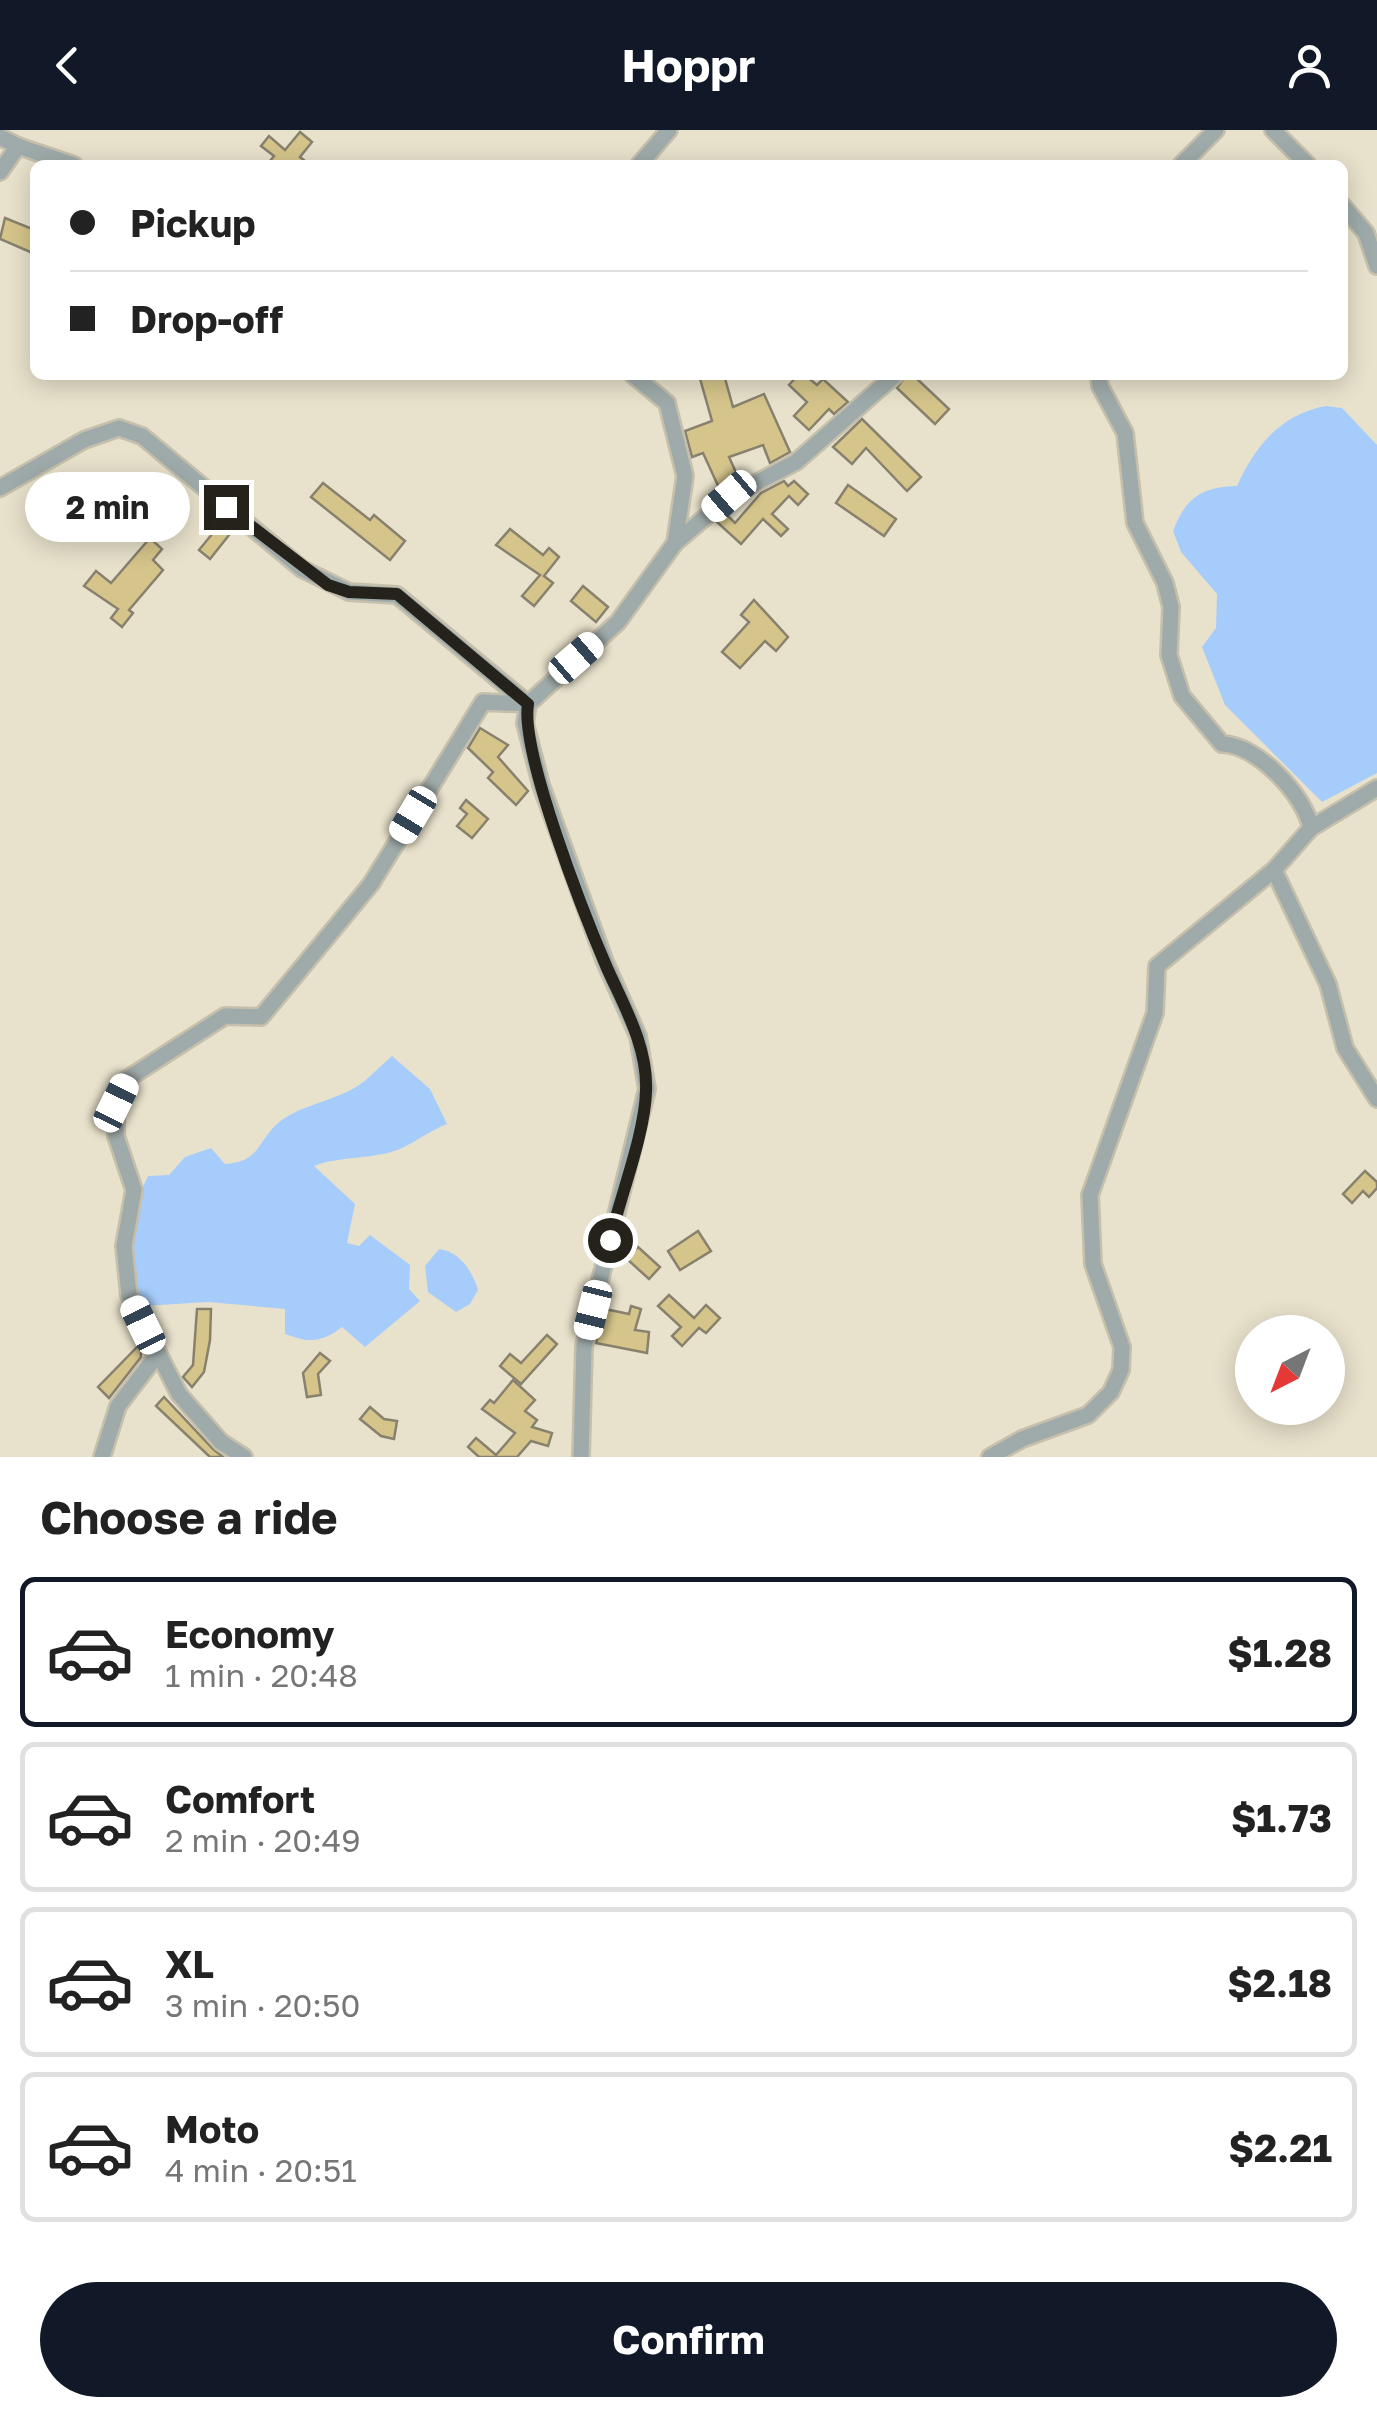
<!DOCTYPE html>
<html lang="en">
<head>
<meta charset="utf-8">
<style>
	:root { --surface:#fff; --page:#f2f2f2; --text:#222; --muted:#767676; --line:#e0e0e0; --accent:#111827 }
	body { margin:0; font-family:"Golos Text",sans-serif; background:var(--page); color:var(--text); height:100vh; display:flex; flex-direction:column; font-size:38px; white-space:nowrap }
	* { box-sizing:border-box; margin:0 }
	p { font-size:32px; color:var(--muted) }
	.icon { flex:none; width:55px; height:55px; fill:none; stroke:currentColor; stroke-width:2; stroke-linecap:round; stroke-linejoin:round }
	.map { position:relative; height:1327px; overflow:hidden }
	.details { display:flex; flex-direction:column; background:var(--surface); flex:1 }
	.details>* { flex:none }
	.top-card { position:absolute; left:30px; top:30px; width:1318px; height:220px; border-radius:15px; box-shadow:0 5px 25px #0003; display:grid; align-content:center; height:220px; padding:0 40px; background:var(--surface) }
	.needle { width:65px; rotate:222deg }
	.buttons { position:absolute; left:1235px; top:1185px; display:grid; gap:20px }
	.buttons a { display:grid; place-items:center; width:110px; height:110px; border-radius:50%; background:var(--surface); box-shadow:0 5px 25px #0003; font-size:50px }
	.end { position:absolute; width:45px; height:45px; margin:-22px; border:12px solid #24221a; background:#fff; box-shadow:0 0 0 5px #fff }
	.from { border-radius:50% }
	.bubble { position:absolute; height:70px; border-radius:35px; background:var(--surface); box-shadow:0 5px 25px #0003; font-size:32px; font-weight:700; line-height:70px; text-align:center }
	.car { position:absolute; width:30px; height:60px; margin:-30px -15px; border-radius:12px; box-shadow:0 0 8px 2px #0007; background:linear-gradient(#fff 24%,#345 0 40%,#fff 0 76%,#345 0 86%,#fff 0) }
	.top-card b { display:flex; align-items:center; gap:35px; height:95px; font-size:38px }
	.top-card b+b { border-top:2px solid var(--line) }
	.top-card i { width:25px; height:25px; background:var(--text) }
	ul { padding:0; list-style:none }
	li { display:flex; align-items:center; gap:30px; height:150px; margin:0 20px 15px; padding:0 20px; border:5px solid var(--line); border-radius:15px }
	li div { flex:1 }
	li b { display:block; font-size:38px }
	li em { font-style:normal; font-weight:700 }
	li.selected { border-color:var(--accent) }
	li>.icon { width:90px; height:90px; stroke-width:1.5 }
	h2 { padding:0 40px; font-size:45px; line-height:120px }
	.button { display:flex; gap:20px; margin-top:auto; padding:20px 40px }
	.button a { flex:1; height:115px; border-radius:60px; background:var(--accent); color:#fff; font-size:40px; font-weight:700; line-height:115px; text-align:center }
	header { display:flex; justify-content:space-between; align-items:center; height:130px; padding:0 40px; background:var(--accent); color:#fff; font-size:45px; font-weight:700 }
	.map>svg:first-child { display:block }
</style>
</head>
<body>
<header><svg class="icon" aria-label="back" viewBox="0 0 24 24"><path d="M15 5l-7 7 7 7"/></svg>Hoppr<svg class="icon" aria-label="person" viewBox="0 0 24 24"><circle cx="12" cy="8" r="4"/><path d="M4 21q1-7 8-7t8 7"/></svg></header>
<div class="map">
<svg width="1377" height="1327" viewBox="0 0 1377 1327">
	<rect width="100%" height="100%" fill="#e8e2cc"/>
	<g fill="#a6ccfb">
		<path d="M1326 276 1342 278 1377 315V643L1322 672 1225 575 1202 517 1216 498 1217 464 1181 422 1173 401C1186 367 1202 357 1237 356 1255 316 1281 284 1326 276Z"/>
		<path d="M392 926 430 959 447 994C428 1001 410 1017 391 1022 366 1029 336 1027 314 1036L355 1074 347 1113 359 1116 370 1105 410 1135 409 1159 420 1171 365 1217 342 1197C321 1213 309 1213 285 1204V1179L208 1172 143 1176 137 1170C132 1127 127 1087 148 1046L169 1045 185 1027 211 1018 225 1034C257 1031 255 1019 272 999 292 976 330 973 356 957 369 949 380 936 392 926Z"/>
		<path d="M439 1119C459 1121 473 1142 478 1160L470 1174 456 1182 428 1162 425 1136Z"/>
	</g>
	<g fill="#d5c58b" stroke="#87816e" stroke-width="2.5">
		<path d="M300 2 312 12 300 27 310 35H267L274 26 261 16 269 6 285 20Z"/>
		<path d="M5 88 35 100V124L0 109Z"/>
		<path d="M699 245H724L733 277 764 264 790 322 770 333 763 315 729 327 739 349 720 360 703 323 692 327 685 301 712 291Z"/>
		<path d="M798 245H805L817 255 823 249 848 272 834 284 829 279 809 300 794 286 807 272 789 255Z"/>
		<path d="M906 245H913L949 279 935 294 897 258Z"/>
		<path d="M862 289 921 347 907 361 866 318 852 334 833 317Z"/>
		<path d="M784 351 788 356 794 351 808 364 798 375 789 366 772 384 788 399 781 406 763 389 741 414 717 392 726 384 735 393 761 363Z"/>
		<path d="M323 353 370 390 374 385 405 411 390 430 311 367Z"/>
		<path d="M848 355 896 389 884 406 836 373Z"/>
		<path d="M222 392 233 400 210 429 199 420Z"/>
		<path d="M510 399 543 425 549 418 559 427 544 446 553 453 534 476 522 466 540 445 496 415Z"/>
		<path d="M150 408 162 419 153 430 163 440 129 480 133 483 122 497 111 488 118 479 84 456 96 441 111 453Z"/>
		<path d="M583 456 608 477 596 492 571 471Z"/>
		<path d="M754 470 788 507 776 521 765 511 740 538 722 522 749 492 741 485Z"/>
		<path d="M480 598 508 615 498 627 528 661 516 675 488 648 493 642 468 618Z"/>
		<path d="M466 670 488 689 472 708 457 696 467 684 460 678Z"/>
		<path d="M1365 1041 1377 1052V1058L1369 1067 1363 1061 1352 1073 1343 1064Z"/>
		<path d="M698 1101 711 1121 680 1140 668 1121Z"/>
		<path d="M638 1117 660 1137 649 1149 627 1129Z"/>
		<path d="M669 1165 694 1188 706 1175 720 1188 706 1203 699 1198 682 1216 672 1206 681 1197 658 1176Z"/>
		<path d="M631 1176 641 1179 635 1200 649 1202 647 1223 596 1213 605 1179 629 1184Z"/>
		<path d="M197 1179H211L210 1210 204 1242 192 1257 183 1247 193 1235Z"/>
		<path d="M547 1205 557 1214 521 1254 500 1236 510 1224 521 1233Z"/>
		<path d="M141 1213V1227L109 1268 98 1257Z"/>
		<path d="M320 1223 330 1231 318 1244 321 1265 307 1267 303 1243Z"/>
		<path d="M513 1250 535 1270 525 1281 537 1290 532 1297 552 1303 548 1316 531 1311 517 1327H479L468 1317 476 1308 496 1325 515 1303 482 1279 490 1270 494 1273Z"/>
		<path d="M164 1267 213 1319 223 1327H210L156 1276Z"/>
		<path d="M370 1277 384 1289 397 1291 394 1309 381 1306 360 1289Z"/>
	</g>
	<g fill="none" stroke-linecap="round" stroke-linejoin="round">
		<defs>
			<g id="minor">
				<path d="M1273 0 1308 35"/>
				<path d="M0 7 18 16 0 42"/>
				<path d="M18 16 74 35"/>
				<path d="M639 35 669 0"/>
				<path d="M1181 35 1216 0"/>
				<path d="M1342 75 1366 103 1377 136"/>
				<path d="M633 245 667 273 685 346 675 413"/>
				<path d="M1099 245 1100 256 1125 303 1135 393 1165 453 1171 477 1169 525 1182 566 1222 614C1257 614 1305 666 1311 698"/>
				<path d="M0 358 84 310 119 298 142 306 302 439 349 462 397 465 528 574"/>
				<path d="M1274 740 1328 854 1345 918 1377 969"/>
				<path d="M102 1327 118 1276 157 1225"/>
				<path d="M244 1327 221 1312 179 1264 129 1165 124 1116 134 1060 116 1006V973L127 949 225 886 261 887 371 754 483 572 528 574"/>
				<path d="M581 1327 584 1216 647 959 638 906 605 832 541 655 525 593 528 574 618 492 675 413 729 367 796 332 895 245"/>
				<path d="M990 1327 1022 1309 1088 1285 1111 1262 1121 1240 1122 1217 1093 1134 1090 1065 1155 883 1157 836 1274 740 1311 698 1377 658"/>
			</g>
		</defs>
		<use href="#minor" stroke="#c5bfac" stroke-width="20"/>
		<use href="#minor" stroke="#9fabaa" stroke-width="15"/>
	</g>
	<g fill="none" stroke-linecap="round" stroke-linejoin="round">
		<path stroke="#24221a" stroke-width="12" d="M226 377 328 455 349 462 397 464 528 574C520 622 585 787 607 838 624 876 648 917 646 961 645 1004 620 1067 610 1110"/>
	</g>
</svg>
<div class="buttons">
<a><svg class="needle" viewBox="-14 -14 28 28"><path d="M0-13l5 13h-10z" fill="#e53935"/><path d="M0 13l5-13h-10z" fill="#767676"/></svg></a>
</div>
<i class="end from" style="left:610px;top:1110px"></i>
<i class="end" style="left:226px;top:377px"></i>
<div class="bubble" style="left:25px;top:342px;width:165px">2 min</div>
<i class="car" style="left:729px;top:366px;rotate:229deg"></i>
<i class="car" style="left:576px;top:528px;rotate:49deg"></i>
<i class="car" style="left:413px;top:685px;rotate:211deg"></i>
<i class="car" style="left:116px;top:973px;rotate:26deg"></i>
<i class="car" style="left:593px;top:1180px;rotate:194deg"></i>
<i class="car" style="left:143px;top:1195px;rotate:334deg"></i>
<div class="top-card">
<b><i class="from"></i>Pickup</b>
<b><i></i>Drop-off</b>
</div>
</div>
<section class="details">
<h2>Choose a ride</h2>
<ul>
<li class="selected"><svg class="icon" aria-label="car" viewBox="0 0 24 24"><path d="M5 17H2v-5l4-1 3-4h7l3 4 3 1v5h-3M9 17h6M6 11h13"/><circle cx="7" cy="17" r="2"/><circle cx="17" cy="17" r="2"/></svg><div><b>Economy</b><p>1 min · 20:48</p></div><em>$1.28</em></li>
<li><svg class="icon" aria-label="car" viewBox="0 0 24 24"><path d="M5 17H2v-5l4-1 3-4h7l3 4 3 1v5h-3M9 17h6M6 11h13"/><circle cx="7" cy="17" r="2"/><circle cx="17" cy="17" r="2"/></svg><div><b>Comfort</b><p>2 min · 20:49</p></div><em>$1.73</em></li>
<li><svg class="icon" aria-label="car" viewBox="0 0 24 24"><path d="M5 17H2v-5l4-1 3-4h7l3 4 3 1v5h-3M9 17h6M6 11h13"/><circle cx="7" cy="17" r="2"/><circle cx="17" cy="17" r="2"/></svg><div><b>XL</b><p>3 min · 20:50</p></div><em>$2.18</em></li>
<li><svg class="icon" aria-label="car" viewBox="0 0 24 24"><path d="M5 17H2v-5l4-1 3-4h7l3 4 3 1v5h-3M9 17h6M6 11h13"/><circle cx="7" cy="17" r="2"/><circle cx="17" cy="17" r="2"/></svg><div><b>Moto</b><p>4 min · 20:51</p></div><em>$2.21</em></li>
</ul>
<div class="button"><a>Confirm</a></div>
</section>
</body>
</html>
